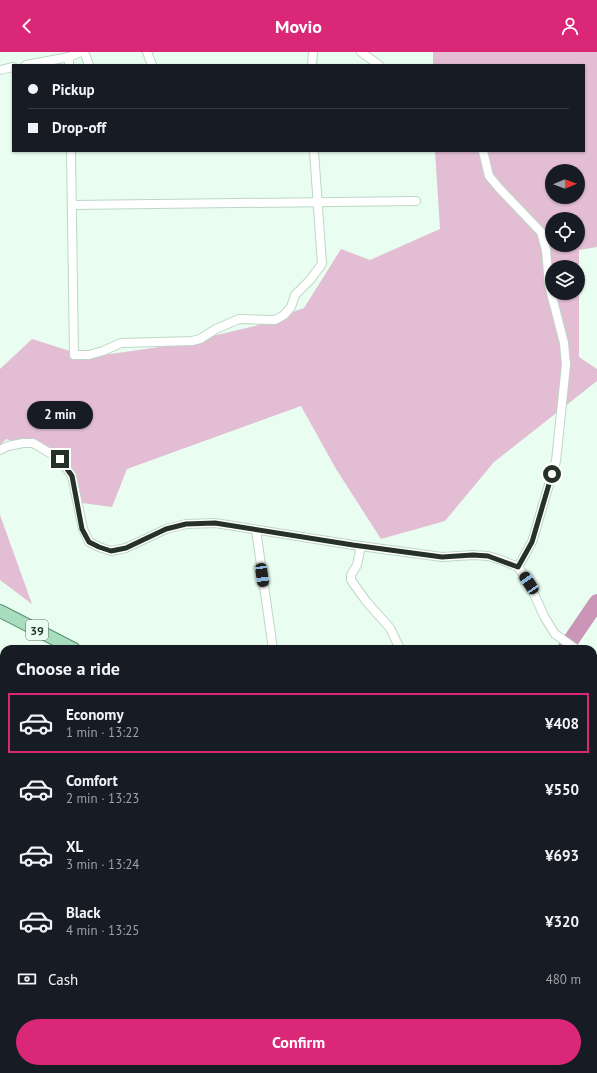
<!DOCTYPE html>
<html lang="en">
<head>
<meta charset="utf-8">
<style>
	:root { --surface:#171b24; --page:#20242c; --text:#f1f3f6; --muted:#9ea1a6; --line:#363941; --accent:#db2777 }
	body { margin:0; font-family:"PT Sans",sans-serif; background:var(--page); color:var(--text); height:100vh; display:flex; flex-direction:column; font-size:15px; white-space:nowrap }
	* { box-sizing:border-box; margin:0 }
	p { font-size:13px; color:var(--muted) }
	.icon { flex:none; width:22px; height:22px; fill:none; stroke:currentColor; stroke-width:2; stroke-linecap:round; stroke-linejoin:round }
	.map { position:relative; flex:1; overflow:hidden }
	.sheet { position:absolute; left:0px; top:593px; width:597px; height:428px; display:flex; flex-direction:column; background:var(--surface); border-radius:12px 12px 0 0; box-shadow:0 1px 3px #0004 }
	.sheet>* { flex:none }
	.top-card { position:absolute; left:12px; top:12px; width:573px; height:88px; border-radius:0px; box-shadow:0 1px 3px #0004; display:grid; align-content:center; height:88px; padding:0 16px; background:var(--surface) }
	.needle { width:26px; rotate:89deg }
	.tools { position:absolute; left:545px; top:112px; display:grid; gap:8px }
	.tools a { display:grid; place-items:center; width:40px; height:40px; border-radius:50%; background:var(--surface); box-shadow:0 1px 3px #0004; font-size:20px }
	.end { position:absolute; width:18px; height:18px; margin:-9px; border:5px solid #26312a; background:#fff; box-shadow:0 0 0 2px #fff }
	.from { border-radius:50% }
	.bubble { position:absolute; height:28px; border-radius:14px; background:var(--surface); box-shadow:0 1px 3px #0004; font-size:13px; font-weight:800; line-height:28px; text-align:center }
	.car { position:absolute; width:12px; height:24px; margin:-12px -6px; border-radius:5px; box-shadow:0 0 3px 1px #0007; background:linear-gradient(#222 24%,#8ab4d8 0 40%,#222 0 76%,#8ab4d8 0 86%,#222 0) }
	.top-card b { display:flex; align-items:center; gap:14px; height:38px; font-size:15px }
	.top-card b+b { border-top:1px solid var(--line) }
	.top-card i { width:10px; height:10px; background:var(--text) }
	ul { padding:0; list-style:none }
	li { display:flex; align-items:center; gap:12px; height:60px; margin:0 8px 6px; padding:0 8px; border:2px solid transparent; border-radius:0px }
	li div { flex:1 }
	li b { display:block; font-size:15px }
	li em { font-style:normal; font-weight:800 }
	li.current { border-color:var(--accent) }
	li>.icon { width:36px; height:36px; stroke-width:1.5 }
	h2 { padding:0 16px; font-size:18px; line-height:48px }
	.pay { display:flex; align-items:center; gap:10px; height:44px; padding:0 16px; font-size:15px }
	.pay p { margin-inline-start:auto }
	.button { display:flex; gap:8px; margin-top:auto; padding:8px 16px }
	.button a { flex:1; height:46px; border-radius:24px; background:var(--accent); color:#fff; font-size:16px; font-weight:800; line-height:46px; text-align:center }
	header { display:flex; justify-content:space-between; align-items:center; height:52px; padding:0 16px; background:var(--accent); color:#fff; font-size:18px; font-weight:800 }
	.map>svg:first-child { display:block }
</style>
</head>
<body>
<header><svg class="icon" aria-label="back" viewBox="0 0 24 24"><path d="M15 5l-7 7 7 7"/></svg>Movio<svg class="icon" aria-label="person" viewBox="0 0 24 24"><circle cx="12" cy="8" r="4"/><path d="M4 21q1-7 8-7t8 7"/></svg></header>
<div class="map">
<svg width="597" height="1021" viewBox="0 0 597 1021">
	<rect width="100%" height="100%" fill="#e9fef0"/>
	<g fill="#e2bdd3" fill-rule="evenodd">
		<path d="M433 0H597V195L579 198V305L597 317V329L494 410 445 469 381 487 336 417 301 354 127 417 112 455 82 451 56 405 6 387 0 393V317L32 287 89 305 174 293 255 274 304 256 341 197 370 208 440 177 435 99H584V13H433ZM552 119H578V145H552ZM552 167H578V193H552ZM552 215H578V241H552Z"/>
		<path d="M0 463 32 552 0 528Z"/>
		<path d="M4 900V1017H146L154 1021H0V905Z"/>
	</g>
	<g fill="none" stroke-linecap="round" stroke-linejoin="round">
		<g stroke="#ca95b6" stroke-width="16">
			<path d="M565 597 597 550"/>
			<path d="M470 1017 472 1021"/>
		</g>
		<defs>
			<g id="street">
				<path d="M84 0 89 13"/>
				<path d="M147 0 152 13"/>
				<path d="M361 0 379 13"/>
				<path d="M69 5V13"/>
				<path d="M26 13 69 5 81 0"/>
				<path d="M312 13 313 0"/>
				<path d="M0 18 13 15"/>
				<path d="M71 99 74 303H89L103 299 121 291 192 289 200 287 216 277 239 267 275 268 284 263 291 255 295 243 310 228 322 212 314 99"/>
				<path d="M483 99 489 124 499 136 541 180 546 198 549 233 564 291 566 313 556 409 532 490 518 515"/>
				<path d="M72 153 416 149"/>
				<path d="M0 398 8 394 23 391H33L60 407 72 424 83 477 89 490 99 495 111 499 126 496 166 477 186 472 215 471 353 493 442 505 473 503 488 504 501 508 518 515 529 531 545 566 555 582 576 597"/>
				<path d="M256 478 273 597"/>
				<path d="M361 494 357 513 351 523V528L366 549 390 576 400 597"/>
				<path d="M593 609 597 612"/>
				<path d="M0 620 4 619"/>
				<path d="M0 674 4 697"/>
				<path d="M0 892H4"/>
				<path d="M593 951H597"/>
				<path d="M412 1017 413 1021"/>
			</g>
			<g id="primary">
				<path d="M0 559 74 597"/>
				<path d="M272 1017 274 1021"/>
			</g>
		</defs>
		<use href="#street" stroke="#bdd7c5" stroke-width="10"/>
		<use href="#primary" stroke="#55926e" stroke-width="14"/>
		<use href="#street" stroke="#fff" stroke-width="8"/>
		<use href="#primary" stroke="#a8ddbe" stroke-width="12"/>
	</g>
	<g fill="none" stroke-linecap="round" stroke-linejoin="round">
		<path stroke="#26312a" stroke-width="5" d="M60 407 72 424 82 477 89 490 99 495 111 499 126 496 166 477 186 472 215 471 353 493 442 505 473 503 488 504 518 515 532 490 552 422"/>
	</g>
	<g text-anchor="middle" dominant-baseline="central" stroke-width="3" stroke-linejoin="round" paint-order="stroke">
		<rect fill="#e9fef0" stroke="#606e65" stroke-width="1" x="26" y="568" width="22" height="20" rx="3"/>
		<g font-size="12" font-weight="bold" fill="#26312a">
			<text x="37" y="578">39</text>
		</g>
	</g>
</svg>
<div class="tools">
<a><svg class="needle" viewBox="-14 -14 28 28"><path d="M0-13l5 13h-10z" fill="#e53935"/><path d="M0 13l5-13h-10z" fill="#9ea1a6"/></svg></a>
<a><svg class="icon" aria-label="locate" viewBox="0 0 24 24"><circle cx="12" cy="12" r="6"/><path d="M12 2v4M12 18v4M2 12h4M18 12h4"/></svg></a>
<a><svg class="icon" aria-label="layers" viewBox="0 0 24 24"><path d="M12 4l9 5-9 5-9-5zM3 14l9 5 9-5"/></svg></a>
</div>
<i class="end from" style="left:552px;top:422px"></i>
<i class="end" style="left:60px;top:407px"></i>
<div class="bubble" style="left:27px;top:349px;width:66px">2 min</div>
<i class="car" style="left:262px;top:523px;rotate:172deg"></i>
<i class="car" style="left:529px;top:531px;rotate:326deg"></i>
<div class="top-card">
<b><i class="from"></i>Pickup</b>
<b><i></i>Drop-off</b>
</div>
<section class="sheet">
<h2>Choose a ride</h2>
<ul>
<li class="current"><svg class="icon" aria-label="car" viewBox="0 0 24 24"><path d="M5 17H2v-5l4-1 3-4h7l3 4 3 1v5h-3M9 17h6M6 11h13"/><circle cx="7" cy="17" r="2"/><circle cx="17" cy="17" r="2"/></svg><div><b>Economy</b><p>1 min · 13:22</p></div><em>¥408</em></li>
<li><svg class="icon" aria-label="car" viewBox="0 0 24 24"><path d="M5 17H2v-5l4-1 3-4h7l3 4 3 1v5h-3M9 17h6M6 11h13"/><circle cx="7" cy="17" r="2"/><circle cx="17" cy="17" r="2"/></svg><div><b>Comfort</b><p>2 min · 13:23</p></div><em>¥550</em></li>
<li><svg class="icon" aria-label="car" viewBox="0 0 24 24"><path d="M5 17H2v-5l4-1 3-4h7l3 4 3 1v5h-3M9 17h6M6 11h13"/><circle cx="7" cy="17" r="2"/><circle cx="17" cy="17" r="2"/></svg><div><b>XL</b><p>3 min · 13:24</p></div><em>¥693</em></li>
<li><svg class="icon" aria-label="car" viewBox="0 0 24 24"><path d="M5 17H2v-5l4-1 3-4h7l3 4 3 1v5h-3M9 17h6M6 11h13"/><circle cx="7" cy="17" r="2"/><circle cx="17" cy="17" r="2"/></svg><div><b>Black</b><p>4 min · 13:25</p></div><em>¥320</em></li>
</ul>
<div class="pay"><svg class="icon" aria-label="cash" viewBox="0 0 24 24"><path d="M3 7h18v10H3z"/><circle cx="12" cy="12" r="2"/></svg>Cash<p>480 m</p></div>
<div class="button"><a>Confirm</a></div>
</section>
</div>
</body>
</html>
